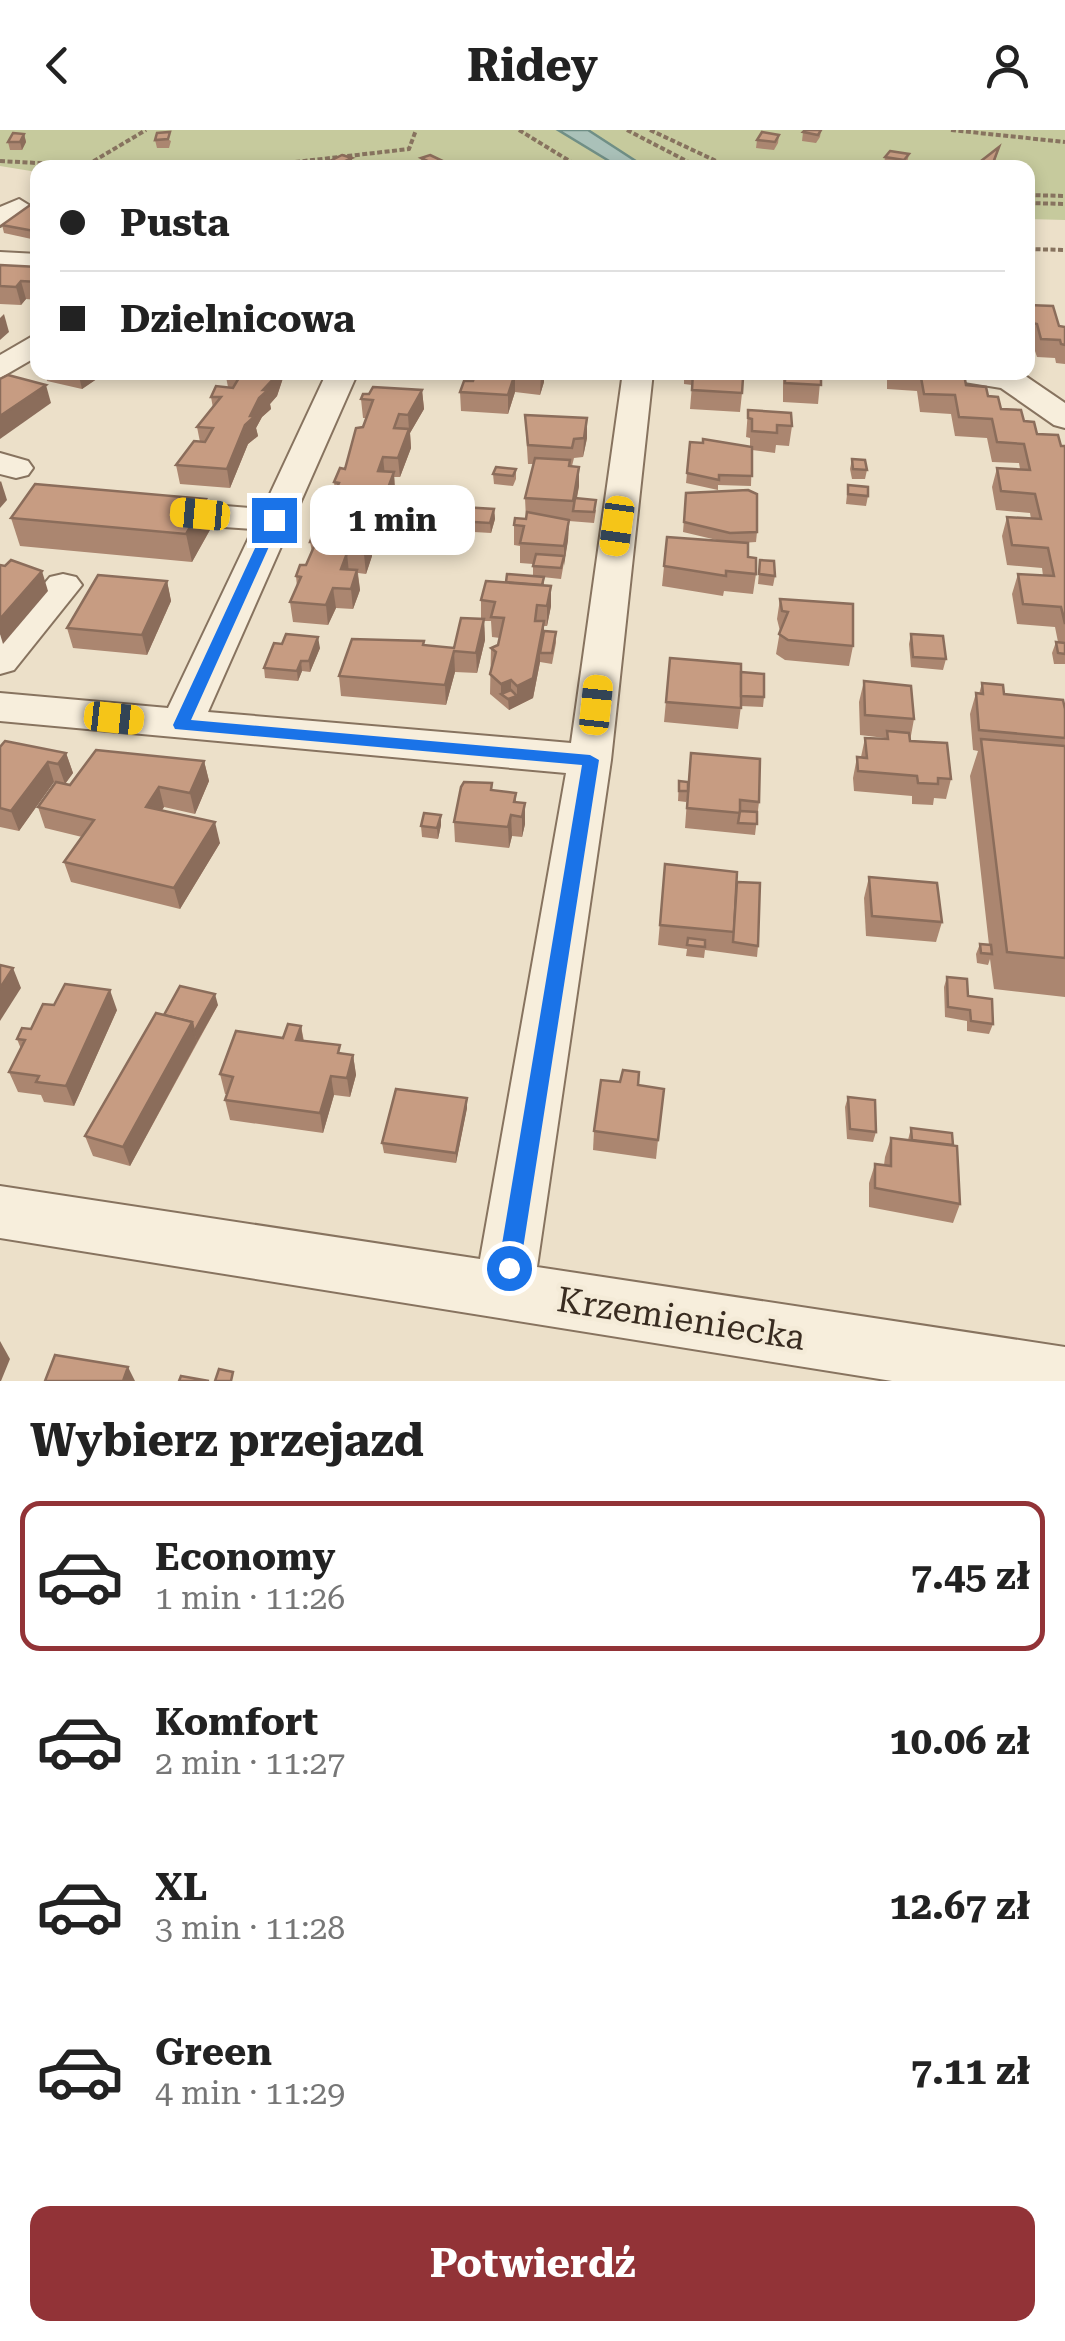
<!DOCTYPE html>
<html lang="pl">
<head>
<meta charset="utf-8">
<style>
	:root { --surface:#fff; --page:#f6f6f6; --text:#222; --muted:#767676; --line:#e0e0e0; --accent:#923337 }
	body { margin:0; font-family:"Roboto Serif",serif; background:var(--page); color:var(--text); height:100vh; display:flex; flex-direction:column; font-size:38px; white-space:nowrap }
	* { box-sizing:border-box; margin:0 }
	p { font-size:32px; color:var(--muted) }
	.icon { flex:none; width:55px; height:55px; fill:none; stroke:currentColor; stroke-width:2; stroke-linecap:round; stroke-linejoin:round }
	.map { position:relative; height:1251px; overflow:hidden }
	.sheet { display:flex; flex-direction:column; background:var(--surface); flex:1 }
	.sheet>* { flex:none }
	.banner { position:absolute; left:30px; top:30px; width:1005px; height:220px; border-radius:20px; box-shadow:0 5px 15px #0003; display:grid; align-content:center; height:220px; padding:0 30px; background:var(--surface) }
	.end { position:absolute; width:45px; height:45px; margin:-22px; border:12px solid #1a73e8; background:#fff; box-shadow:0 0 0 5px #fff }
	.from { border-radius:50% }
	.bubble { position:absolute; height:70px; border-radius:20px; background:var(--surface); box-shadow:0 5px 15px #0003; font-size:32px; font-weight:700; line-height:70px; text-align:center }
	.car { position:absolute; width:30px; height:60px; margin:-30px -15px; border-radius:12px; box-shadow:0 0 8px 2px #0007; background:linear-gradient(#f5c518 24%,#345 0 40%,#f5c518 0 76%,#345 0 86%,#f5c518 0) }
	.banner b { display:flex; align-items:center; gap:35px; height:95px; font-size:38px }
	.banner b+b { border-top:2px solid var(--line) }
	.banner i { width:25px; height:25px; background:var(--text) }
	ul { padding:0; list-style:none }
	li { display:flex; align-items:center; gap:30px; height:150px; margin:0 20px 15px; padding:0 10px; border:5px solid transparent; border-radius:20px }
	li div { flex:1 }
	li b { display:block; font-size:38px }
	li em { font-style:normal; font-weight:700 }
	li.current { border-color:var(--accent) }
	li>.icon { width:90px; height:90px; stroke-width:1.5 }
	h2 { padding:0 30px; font-size:45px; line-height:120px }
	.primary-button { display:flex; gap:20px; margin-top:auto; padding:20px 30px }
	.primary-button a { flex:1; height:115px; border-radius:20px; background:var(--accent); color:#fff; font-size:40px; font-weight:700; line-height:115px; text-align:center }
	header { display:flex; justify-content:space-between; align-items:center; height:130px; padding:0 30px; background:var(--surface); font-size:45px; font-weight:700 }
	.map>svg:first-child { display:block }
</style>
</head>
<body>
<header><svg class="icon" aria-label="back" viewBox="0 0 24 24"><path d="M15 5l-7 7 7 7"/></svg>Ridey<svg class="icon" aria-label="person" viewBox="0 0 24 24"><circle cx="12" cy="8" r="4"/><path d="M4 21q1-7 8-7t8 7"/></svg></header>
<div class="map">
<svg width="1065" height="1251" viewBox="0 0 1065 1251">
	<rect width="100%" height="100%" fill="#ece0c9"/>
	<g fill="#c6ca9d">
		<path d="M0 0H558L619 37 38 38 37 42 0 36Z"/>
		<path d="M588 0H1065V90L1028 89V38L645 37Z"/>
	</g>
	<path fill="#aac1b9" stroke="#708f86" stroke-width="2.5" d="M558 0H588L645 37H619Z"/>
	<g fill="none" stroke-linecap="round" stroke-linejoin="round">
		<defs>
			<g id="minor">
				<path d="M19 69 32 77 0 96V77Z"/>
				<path d="M0 122 38 124V140L0 138Z"/>
				<path d="M38 203V226L0 248V225Z"/>
				<path d="M327 242H358L208 582 571 613 623 242H653L611 630 537 1137 1065 1217V1251H892L0 1108V1056L480 1129 566 643 0 591V563L168 578 253 399 151 392 139 388 133 381 139 374 151 370 263 379Z"/>
				<path d="M942 242 1021 243 1065 273V298L1054 295 1001 258 946 249Z"/>
				<path d="M0 323 28 331 33 338 28 345 16 348 0 344Z"/>
				<path d="M63 444 76 447 82 455 14 540 0 544V505L50 447Z"/>
			</g>
		</defs>
		<use href="#minor" stroke="#87735f" stroke-width="4"/>
		<g stroke="#87735f" stroke-width="4" stroke-dasharray="5 2.5" stroke-linecap="butt">
			<path d="M519 0 581 38"/>
			<path d="M627 0 700 38"/>
			<path d="M650 0 731 38"/>
			<path d="M951 0 1065 12"/>
			<path d="M0 31 130 38"/>
			<path d="M87 35 146 0"/>
			<path d="M243 38 409 19 416 0"/>
			<path d="M1028 65 1065 66"/>
			<path d="M1028 73 1065 74"/>
			<path d="M1028 119 1065 120"/>
		</g>
		<use href="#minor" fill="#f7eedc" fill-rule="evenodd"/>
	</g>
	<g fill="#ab8670">
		<path d="M821 0 820 7 816 13 802 11 803 2Z"/>
		<path d="M157 3 171 11 169 18H157L155 10Z"/>
		<path d="M24 4 26 12 22 20H10L8 12Z"/>
		<path d="M779 5 778 13 774 20 756 18 757 10Z"/>
		<path d="M999 17 993 38 980 35 981 31Z"/>
		<path d="M909 24 907 33 903 38 884 35 885 27Z"/>
		<path d="M352 28V37L351 38H330V31Z"/>
		<path d="M421 28 445 32V38H424L421 36Z"/>
		<path d="M33 73 36 110 4 103 2 95Z"/>
		<path d="M0 135 38 137V170L26 169 21 175 0 174Z"/>
		<path d="M1028 175 1059 196 1065 197V234L1056 233 1055 228 1037 227 1032 212 1028 211Z"/>
		<path d="M45 242H107L82 259 47 251Z"/>
		<path d="M225 242H285L277 266 270 274 271 279 262 287 256 298 258 306 248 314 230 358 180 354 176 335 200 312 197 297 213 278 211 267 228 257Z"/>
		<path d="M476 242H544V252L540 265 515 262 508 284 461 281 460 262 473 251Z"/>
		<path d="M684 242H727V247L742 263 740 282 690 279 692 255 684 254Z"/>
		<path d="M783 242H821L818 274 783 272Z"/>
		<path d="M887 242H954L966 255 988 266 1001 279 1024 291 1037 304 1061 316H1065V534H1054L1052 523 1056 512H1058L1055 497 1017 494 1012 464 1018 444 1043 446 1042 438 1007 435 1002 406 1007 387 1031 389 1030 383 996 380 992 357 997 338 1020 339 1019 333 992 332 987 308 955 306 951 284 920 282 917 261 887 259Z"/>
		<path d="M422 260 424 279 410 303 411 318 400 347H394L395 361 389 377H383L384 393 378 409H371L372 426 366 444 358 443 360 460 353 479 336 478 328 495 293 492 290 472 297 457 296 446 306 435 312 422 310 412 319 402 325 388 323 378 332 369 335 362 334 352 345 339 366 288H363L361 269Z"/>
		<path d="M748 280 792 296 789 316 776 315 775 323 752 320 751 356 718 355V360L686 353 690 312 750 317V308L746 307Z"/>
		<path d="M525 285 587 308 583 327 574 328 572 336 579 356 577 368 596 380 594 393 569 391 568 410 561 449 533 446V434L520 433V416L514 415V395L526 389 525 368 533 334H528Z"/>
		<path d="M852 329 867 340 865 349H852L850 339Z"/>
		<path d="M516 339V349L513 356 494 354 493 344Z"/>
		<path d="M848 355 868 366 866 376 846 374Z"/>
		<path d="M686 363 757 402 756 412 740 413 756 444 753 464 724 461 723 466 662 456 667 407 721 411 683 402Z"/>
		<path d="M206 369 211 398 192 432 20 416 11 388Z"/>
		<path d="M494 379 495 389 491 403 457 401V391Z"/>
		<path d="M760 430 775 446 773 456 758 454Z"/>
		<path d="M544 447V456L551 476 547 496H544V501L556 502V513L552 534 540 532 533 568 509 580 490 564 491 518 498 515 500 508 492 507 491 491H484L485 510 477 543 455 542 446 575 341 566 339 546 424 515 454 518 481 489V470L506 452Z"/>
		<path d="M167 451 171 471 147 525 73 518 67 498Z"/>
		<path d="M780 469 853 516 849 536 785 530 776 524 780 501 777 489Z"/>
		<path d="M911 504 946 529 943 540 911 537 909 514Z"/>
		<path d="M282 514 320 518 310 542 302 541 298 551 265 548 264 538Z"/>
		<path d="M670 528 741 542 764 567 763 577 741 576 738 599 664 592Z"/>
		<path d="M864 551 914 589 910 611 951 649 946 669 934 668 933 675 912 674V666L854 661 853 648 857 627H861L865 608 885 609V608L860 605 859 572Z"/>
		<path d="M982 553 1004 564 1065 579V867L994 859 990 829 988 835 977 833 976 824 980 814 989 815 970 646 978 621 973 620 970 584 976 563 979 564Z"/>
		<path d="M0 617 66 623 73 643 65 654 70 655 204 631 209 651 195 684 164 677 162 680 220 713 180 779 71 752 64 732 82 707 45 698 38 677 56 652H54L19 701 0 697Z"/>
		<path d="M691 623 759 672 755 705 685 698 687 670 686 672 678 671 679 651 688 652Z"/>
		<path d="M492 653V660L516 663V672L525 673V694L522 707 512 706 509 718 455 712 454 692Z"/>
		<path d="M441 695 438 709 422 707 421 696Z"/>
		<path d="M665 734 737 752 758 816 757 827 705 820 704 828 686 826 687 819 658 815Z"/>
		<path d="M869 747 942 792 936 812 866 806 864 768Z"/>
		<path d="M947 847 968 866 993 894 989 904 967 901V891L945 887 944 857Z"/>
		<path d="M218 875 130 1036 93 1026 85 1006 164 885Z"/>
		<path d="M117 880 74 976 44 972 41 965 18 962 9 942 21 919 17 909 31 899Z"/>
		<path d="M301 896 304 911 342 923 353 925 356 945 350 967 334 965 323 1003 230 990 225 970 227 964H225L220 944Z"/>
		<path d="M638 955 658 1010 656 1029 593 1020 594 1001Z"/>
		<path d="M848 967 876 1002 873 1012 847 1009 845 977Z"/>
		<path d="M467 978 456 1033 384 1023 382 1013Z"/>
		<path d="M911 998 960 1074 953 1093 869 1077V1053L875 1034 884 1035 885 1027 891 1008 908 1010Z"/>
	</g>
	<g fill="#8b6d5b">
		<path d="M24 4 26 12 22 20 20 12Z"/>
		<path d="M352 28V37L340 38 339 34Z"/>
		<path d="M21 151 26 169 21 175 16 157Z"/>
		<path d="M4 184 9 202 0 210V188Z"/>
		<path d="M78 242H107L82 259Z"/>
		<path d="M276 242H285L277 266 270 274 271 279 262 287 256 298 258 306 248 314 230 358 227 339 250 286 263 260Z"/>
		<path d="M541 242H544V252L540 265Z"/>
		<path d="M515 243V262L508 284V265Z"/>
		<path d="M46 255 51 273 0 309V286Z"/>
		<path d="M422 260 424 279 410 303 411 318 400 347 398 328 409 300 408 285Z"/>
		<path d="M587 288V308L583 327 584 308Z"/>
		<path d="M383 327 385 346 378 341Z"/>
		<path d="M579 337V356L574 381H573Z"/>
		<path d="M394 342 395 361 389 377 388 358Z"/>
		<path d="M1 351 7 370 0 378V352Z"/>
		<path d="M372 357 373 376 368 392 366 372Z"/>
		<path d="M206 369 211 398 192 432 186 404Z"/>
		<path d="M382 373 384 393 378 409 376 390Z"/>
		<path d="M494 379 495 389 491 403 490 393Z"/>
		<path d="M359 388 361 408 355 424 353 404Z"/>
		<path d="M569 390 568 410 564 436V416Z"/>
		<path d="M371 406 372 426 366 444 364 424Z"/>
		<path d="M347 423 349 443 341 439Z"/>
		<path d="M357 440 360 460 353 479 351 459Z"/>
		<path d="M42 441 48 461 3 514 0 504V489Z"/>
		<path d="M167 451 171 471 147 525 142 505Z"/>
		<path d="M551 456V476L547 496V476Z"/>
		<path d="M333 458 336 478 328 495 326 475Z"/>
		<path d="M484 489 485 510 477 543 476 523Z"/>
		<path d="M544 491V512L540 523V532L533 568 517 576V556Z"/>
		<path d="M318 507 320 518 310 542 309 531Z"/>
		<path d="M454 521 455 542 446 575 445 555Z"/>
		<path d="M301 531 302 541 298 551 297 541Z"/>
		<path d="M511 550V568L517 566V576L509 580 508 569 501 564V575V554Z"/>
		<path d="M66 623 73 643 65 654 58 634Z"/>
		<path d="M204 631 209 651 195 684 190 663Z"/>
		<path d="M48 632 54 652 19 701 11 681Z"/>
		<path d="M159 657 164 677 151 697 146 677Z"/>
		<path d="M525 673V694L522 707V687Z"/>
		<path d="M441 685V695L438 709 437 698Z"/>
		<path d="M511 685 512 706 509 718 508 697Z"/>
		<path d="M215 692 220 713 180 779 174 758Z"/>
		<path d="M13 838 21 858 0 891V858Z"/>
		<path d="M110 860 117 880 74 976 66 956Z"/>
		<path d="M215 864 218 875 197 912 194 902Z"/>
		<path d="M192 892 197 912 130 1036 123 1017Z"/>
		<path d="M301 896 304 916 296 910Z"/>
		<path d="M353 925 356 945 350 967 347 948Z"/>
		<path d="M331 946 334 965 323 1003 320 983Z"/>
		<path d="M467 968V978L456 1033V1023Z"/>
		<path d="M0 1211 10 1229 1 1251H0Z"/>
		<path d="M128 1237 135 1251H123Z"/>
	</g>
	<g fill="#c79c82" stroke="#8b6d5b" stroke-width="2.5">
		<path d="M805 0H821L818 5 803 2Z"/>
		<path d="M170 2 168 9 155 10 157 3Z"/>
		<path d="M762 2 779 5 775 12 757 10Z"/>
		<path d="M13 3 24 4 20 12H8Z"/>
		<path d="M999 17 993 33 981 31Z"/>
		<path d="M890 21 909 24 904 30 885 27Z"/>
		<path d="M342 25 352 28 339 34 330 31Z"/>
		<path d="M430 25 445 32 436 35 421 28Z"/>
		<path d="M975 34 992 37 974 38Z"/>
		<path d="M33 73 38 74V99L34 101 2 95Z"/>
		<path d="M0 135 38 137V152L21 151 16 157 0 156Z"/>
		<path d="M1028 175 1053 176 1059 196 1065 197V215L1061 214 1060 210 1041 209 1037 194 1028 192Z"/>
		<path d="M227 242H276L275 247 263 260H268L259 268 250 286H255L245 295 227 339 176 335 194 311 205 312 213 298 197 297 221 267H211L216 256 233 258 240 246 225 245Z"/>
		<path d="M476 242H541L540 246 515 243 508 265 460 262 464 251H473Z"/>
		<path d="M693 242H727V247L743 248 742 263 692 260Z"/>
		<path d="M785 242H821V255L785 253Z"/>
		<path d="M920 242 964 244 966 255 986 257 988 266 998 267 1001 279 1021 280 1024 291 1034 292 1037 304 1058 305 1061 316H1065V494L1061 477 1023 474 1018 444 1054 446 1048 418 1012 415 1007 387 1041 389 1035 364 1001 361 997 338 1030 340 1024 314 997 312 992 289 959 287 955 265 924 264Z"/>
		<path d="M8 245 46 255 0 286V249Z"/>
		<path d="M373 257 422 260 408 285 399 284 394 298 409 299 398 328 383 327 378 341 394 342 388 358 372 357 366 372 382 373 376 390 359 388 353 404 371 406 364 424 347 423 341 439 357 440 351 459 333 458 326 475 290 472 301 447 296 446 300 435H306L316 412H310L314 401 319 402 328 379 323 378 327 369H332L339 353 334 352 340 338 345 339 356 298 363 297 373 270 361 269 363 264H369Z"/>
		<path d="M748 280 791 283 792 296 777 295V303L752 301V289L748 288Z"/>
		<path d="M525 285 587 288 584 308 574 309 572 318 528 315Z"/>
		<path d="M703 309 752 317V346L719 345V350L687 343 690 312 703 313Z"/>
		<path d="M535 328 570 330 569 336 579 337 573 371 525 368Z"/>
		<path d="M852 329 865 330 867 340 853 339Z"/>
		<path d="M496 337 516 339 513 346 493 344Z"/>
		<path d="M35 354 206 369 186 404 11 388Z"/>
		<path d="M848 355 868 357V366L848 364Z"/>
		<path d="M748 360 757 364V402L730 403 684 392 686 363Z"/>
		<path d="M575 368 596 370 594 382 573 381Z"/>
		<path d="M462 377 494 379 490 393 457 391Z"/>
		<path d="M527 382 569 390 564 416 520 413 524 396 514 395 515 388 526 389Z"/>
		<path d="M667 407 748 413V427L756 428V444L726 441V446L664 436Z"/>
		<path d="M536 424 564 426 561 438 533 436Z"/>
		<path d="M11 430 42 441 0 489V435L5 436Z"/>
		<path d="M760 430 774 431 775 446 759 444Z"/>
		<path d="M507 444 544 447 542 455 506 452Z"/>
		<path d="M98 445 167 451 142 505 67 498Z"/>
		<path d="M486 451 551 456 547 476 537 475 535 491H544L533 548 517 556 511 550 501 554 490 544 496 522 491 518 498 515 504 488 491 487 495 472 481 470Z"/>
		<path d="M780 469 853 474V516L788 510 779 504 788 482 782 481Z"/>
		<path d="M461 488 484 489 476 523 454 521 445 555 339 546 352 509 424 511 423 515 454 518Z"/>
		<path d="M544 501 556 502 552 523H540Z"/>
		<path d="M286 504 318 507 309 531H301L297 541 264 538 274 513 282 514Z"/>
		<path d="M911 504 943 506 946 529 913 527Z"/>
		<path d="M1056 512 1065 513V524L1058 523Z"/>
		<path d="M670 528 741 534V578L666 572Z"/>
		<path d="M741 542 764 544V567L741 566Z"/>
		<path d="M864 551 911 556 914 589 865 585Z"/>
		<path d="M982 553 1003 555 1004 564 1063 570 1065 579V608L979 600 976 563 983 564Z"/>
		<path d="M511 560 517 566 508 569 501 564Z"/>
		<path d="M887 601 909 603 910 611 947 613 951 649 938 648V654L918 653 917 646 858 641 857 627 867 628 865 608 888 609Z"/>
		<path d="M981 609 1065 616V828L1007 822Z"/>
		<path d="M5 611 66 623 58 634 48 632 11 681 0 678V617Z"/>
		<path d="M96 620 204 631 190 663 159 657 146 677 215 692 174 758 64 732 94 690 38 677 56 652 70 655Z"/>
		<path d="M691 623 760 629 759 672 740 670V683L687 678Z"/>
		<path d="M679 651 688 652V661H679Z"/>
		<path d="M464 652 492 653 491 660 516 663 514 672 525 673 522 687 511 685 508 697 454 692 461 657Z"/>
		<path d="M740 681 757 682V694L738 693Z"/>
		<path d="M424 683 441 685 437 698 421 696Z"/>
		<path d="M665 734 737 742 734 802 660 795Z"/>
		<path d="M869 747 937 753 942 792 872 786Z"/>
		<path d="M737 752 760 753 758 816 733 812Z"/>
		<path d="M688 808 705 810V817L687 815Z"/>
		<path d="M980 814 991 815 992 824 981 823Z"/>
		<path d="M0 835 13 838 0 858Z"/>
		<path d="M947 847 967 849 968 866 992 869 993 894 971 891 970 880 948 877Z"/>
		<path d="M65 854 110 860 66 956 36 952 39 946 9 942 25 910 17 909 22 898 31 899 43 874 54 875Z"/>
		<path d="M180 856 215 864 194 902 192 892 164 885Z"/>
		<path d="M156 883 192 892 123 1017 85 1006Z"/>
		<path d="M288 894 301 896 296 910 340 915 338 923 353 925 347 948 331 946 320 983 225 970 233 947 220 944 236 901 283 908Z"/>
		<path d="M623 940 639 942 638 955 664 959 658 1010 594 1001 601 950 620 952Z"/>
		<path d="M396 959 467 968 456 1023 382 1013Z"/>
		<path d="M848 967 875 970 876 1002 850 999Z"/>
		<path d="M911 998 952 1003 953 1015 912 1010Z"/>
		<path d="M891 1008 957 1016 960 1074 875 1058V1034L891 1036Z"/>
		<path d="M55 1225 128 1237 123 1251H45Z"/>
		<path d="M219 1239 233 1242 231 1251H215Z"/>
		<path d="M181 1246 209 1251H179Z"/>
	</g>
	<path fill="#1a73e8" d="M274 386 281 390 191 590 590 625 599 630 520 1138 509 1148 498 1138 582 635 175 599 173 595 268 390Z"/>
	<g text-anchor="middle" dominant-baseline="central" stroke-width="9" stroke-linejoin="round" paint-order="stroke">
		<g font-size="35" fill="#392c21" stroke="#f4ebd8">
			<text transform="translate(681 1189) rotate(9)">Krzemieniecka</text>
		</g>
	</g>
</svg>
<i class="end from" style="left:509px;top:1138px"></i>
<i class="end" style="left:274px;top:390px"></i>
<div class="bubble" style="left:310px;top:355px;width:165px">1 min</div>
<i class="car" style="left:200px;top:384px;rotate:275deg"></i>
<i class="car" style="left:617px;top:396px;rotate:188deg"></i>
<i class="car" style="left:596px;top:575px;rotate:6deg"></i>
<i class="car" style="left:114px;top:588px;rotate:96deg"></i>
<div class="banner">
<b><i class="from"></i>Pusta</b>
<b><i></i>Dzielnicowa</b>
</div>
</div>
<section class="sheet">
<h2>Wybierz przejazd</h2>
<ul>
<li class="current"><svg class="icon" aria-label="car" viewBox="0 0 24 24"><path d="M5 17H2v-5l4-1 3-4h7l3 4 3 1v5h-3M9 17h6M6 11h13"/><circle cx="7" cy="17" r="2"/><circle cx="17" cy="17" r="2"/></svg><div><b>Economy</b><p>1 min · 11:26</p></div><em>7.45 zł</em></li>
<li><svg class="icon" aria-label="car" viewBox="0 0 24 24"><path d="M5 17H2v-5l4-1 3-4h7l3 4 3 1v5h-3M9 17h6M6 11h13"/><circle cx="7" cy="17" r="2"/><circle cx="17" cy="17" r="2"/></svg><div><b>Komfort</b><p>2 min · 11:27</p></div><em>10.06 zł</em></li>
<li><svg class="icon" aria-label="car" viewBox="0 0 24 24"><path d="M5 17H2v-5l4-1 3-4h7l3 4 3 1v5h-3M9 17h6M6 11h13"/><circle cx="7" cy="17" r="2"/><circle cx="17" cy="17" r="2"/></svg><div><b>XL</b><p>3 min · 11:28</p></div><em>12.67 zł</em></li>
<li><svg class="icon" aria-label="car" viewBox="0 0 24 24"><path d="M5 17H2v-5l4-1 3-4h7l3 4 3 1v5h-3M9 17h6M6 11h13"/><circle cx="7" cy="17" r="2"/><circle cx="17" cy="17" r="2"/></svg><div><b>Green</b><p>4 min · 11:29</p></div><em>7.11 zł</em></li>
</ul>
<div class="primary-button"><a>Potwierdź</a></div>
</section>
</body>
</html>
